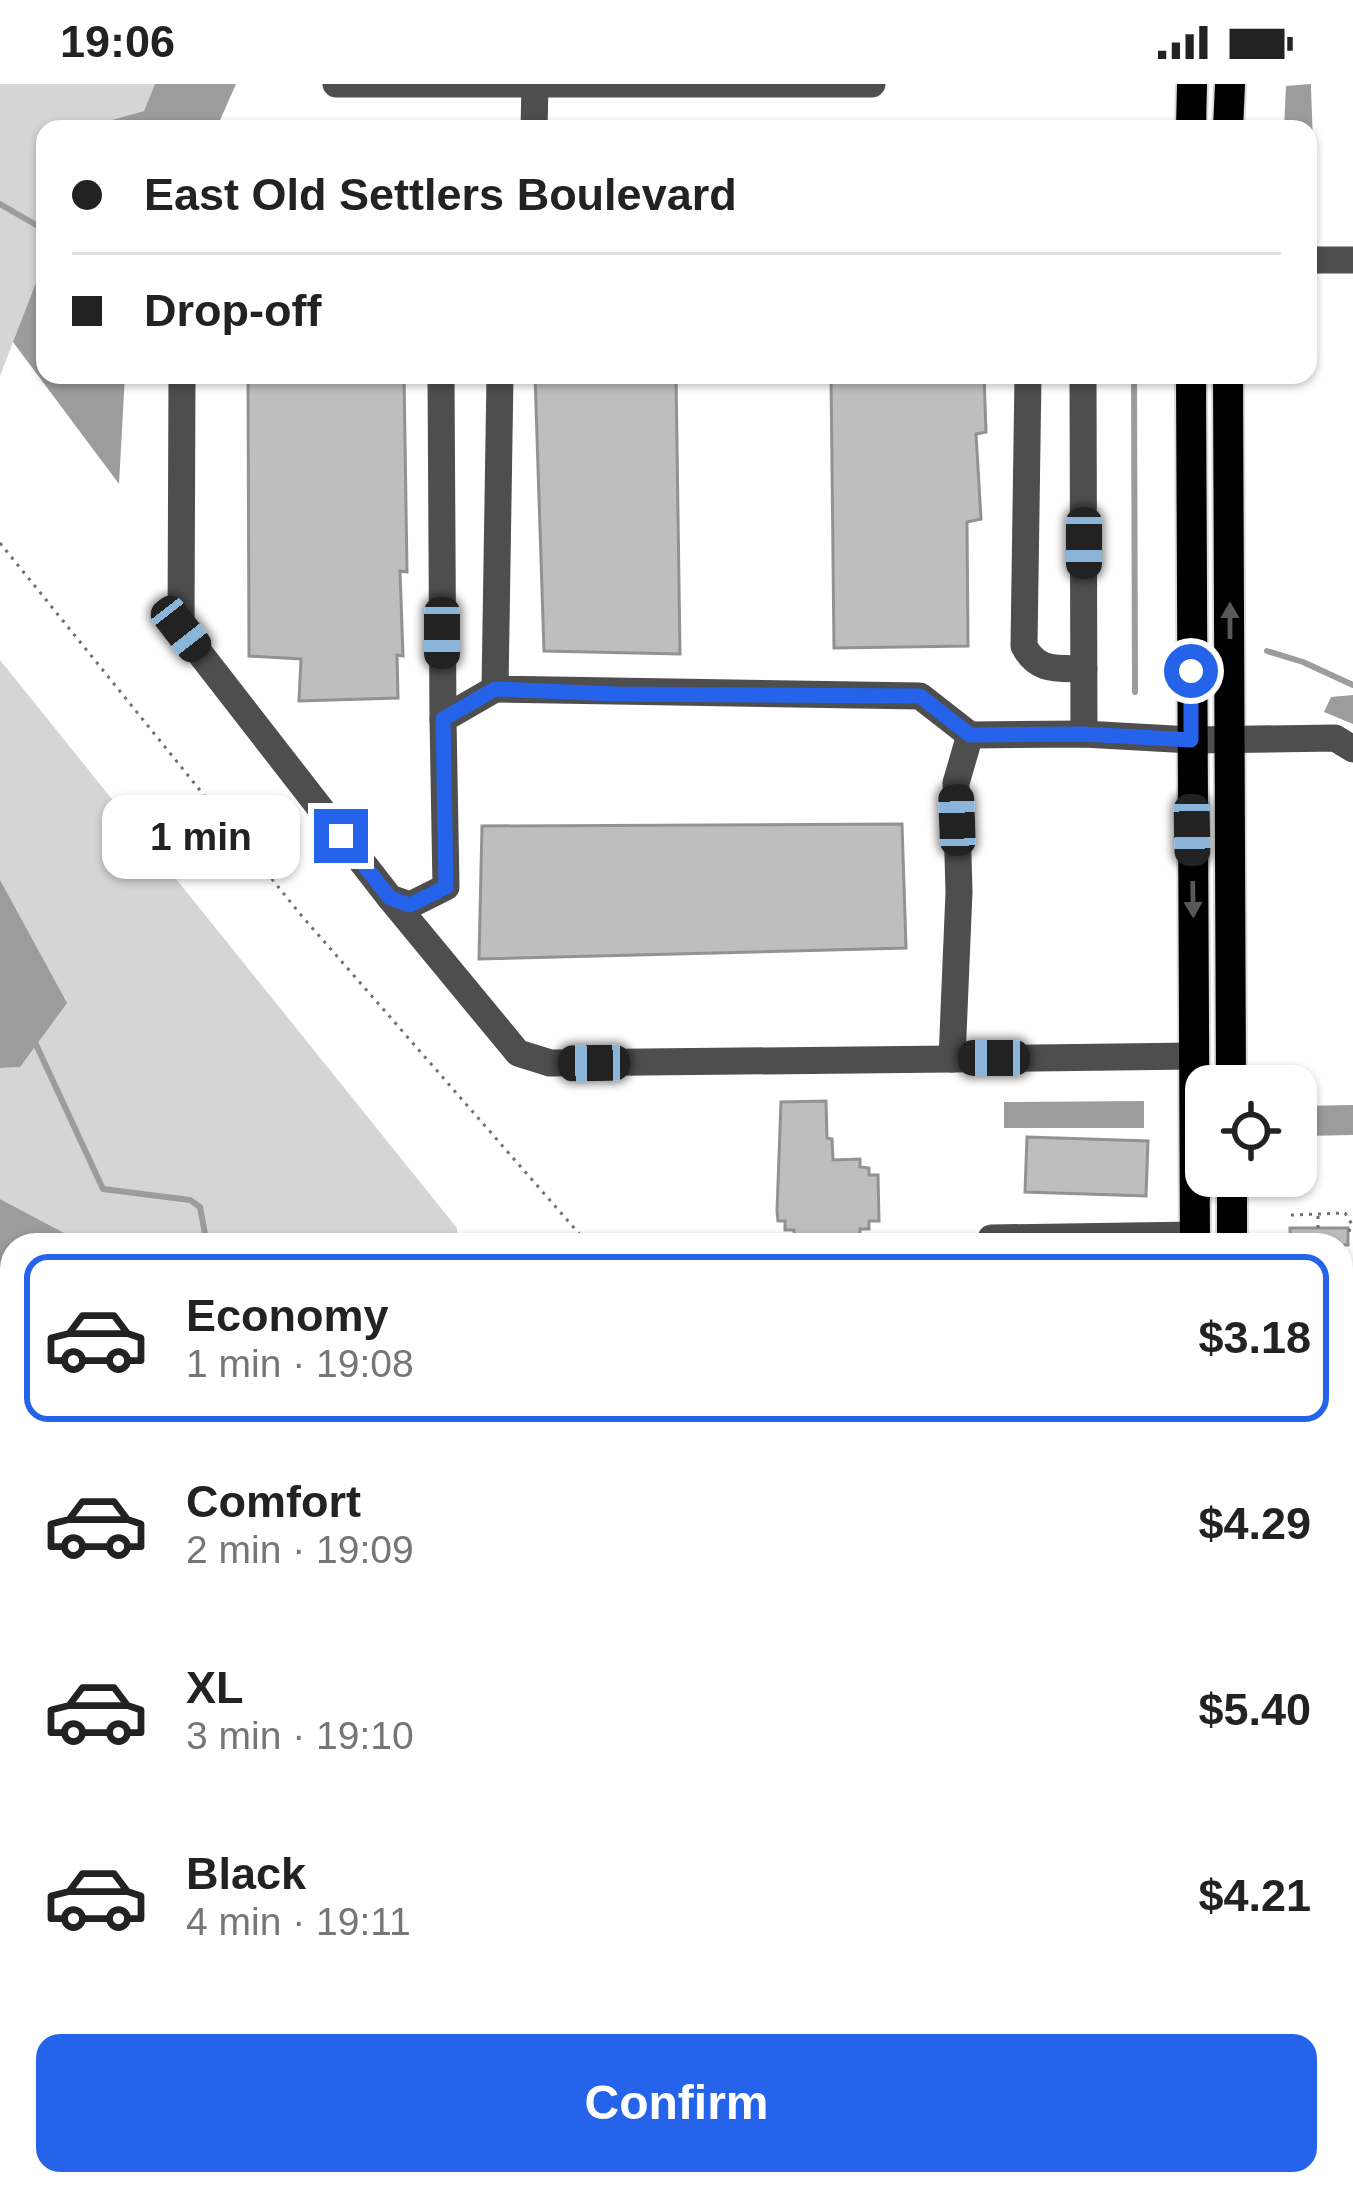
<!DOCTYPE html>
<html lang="en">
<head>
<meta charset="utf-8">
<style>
	:root { --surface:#fff; --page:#f2f2f2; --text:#222; --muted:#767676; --line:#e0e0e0; --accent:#2563eb }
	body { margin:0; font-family:Helvetica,sans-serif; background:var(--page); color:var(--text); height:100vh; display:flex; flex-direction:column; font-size:45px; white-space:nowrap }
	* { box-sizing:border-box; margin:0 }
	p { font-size:39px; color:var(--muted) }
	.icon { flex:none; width:66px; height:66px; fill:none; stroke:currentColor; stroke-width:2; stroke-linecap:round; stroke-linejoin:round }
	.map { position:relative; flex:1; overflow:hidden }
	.drawer { position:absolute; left:0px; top:1149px; width:1353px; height:963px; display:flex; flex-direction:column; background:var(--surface); border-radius:36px 36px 0 0; box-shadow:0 3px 9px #0004 }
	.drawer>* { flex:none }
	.top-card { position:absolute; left:36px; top:36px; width:1281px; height:264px; border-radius:24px; box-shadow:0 3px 9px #0004; display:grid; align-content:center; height:264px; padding:0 36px; background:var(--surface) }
	.tools { position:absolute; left:1185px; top:981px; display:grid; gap:24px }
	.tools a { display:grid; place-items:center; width:132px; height:132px; border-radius:24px; background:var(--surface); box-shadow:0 3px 9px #0004; font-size:60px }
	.end { position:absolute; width:54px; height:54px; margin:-27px; border:15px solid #2563eb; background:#fff; box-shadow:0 0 0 6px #fff }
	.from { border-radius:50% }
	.bubble { position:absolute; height:84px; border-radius:24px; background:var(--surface); box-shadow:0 3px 9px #0004; font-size:39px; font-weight:800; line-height:84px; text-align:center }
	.car { position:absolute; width:36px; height:72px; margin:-36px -18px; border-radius:15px; box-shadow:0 0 9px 3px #0007; background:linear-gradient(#222 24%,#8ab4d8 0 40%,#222 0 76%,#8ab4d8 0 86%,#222 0) }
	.top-card b { display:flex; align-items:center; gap:42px; height:114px; font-size:45px }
	.top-card b+b { border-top:3px solid var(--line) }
	.top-card i { width:30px; height:30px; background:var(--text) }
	ul { padding:21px 0 0; list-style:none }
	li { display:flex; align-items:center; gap:36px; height:168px; margin:0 24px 18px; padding:0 12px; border:6px solid transparent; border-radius:24px }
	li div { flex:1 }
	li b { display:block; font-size:45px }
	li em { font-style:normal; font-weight:800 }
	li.current { border-color:var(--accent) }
	li>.icon { width:108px; height:108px; stroke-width:1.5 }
	.cta { display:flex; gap:24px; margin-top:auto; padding:24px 36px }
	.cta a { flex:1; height:138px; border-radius:24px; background:var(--accent); color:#fff; font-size:48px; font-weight:800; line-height:138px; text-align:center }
	.status { display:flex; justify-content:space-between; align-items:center; height:84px; padding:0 60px; background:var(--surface); direction:ltr }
	.status svg { height:33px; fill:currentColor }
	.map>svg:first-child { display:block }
</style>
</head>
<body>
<div class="status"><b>19:06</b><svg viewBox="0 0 49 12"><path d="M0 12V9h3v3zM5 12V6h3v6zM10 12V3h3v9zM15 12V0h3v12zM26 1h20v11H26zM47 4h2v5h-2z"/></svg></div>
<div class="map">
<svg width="1353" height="2110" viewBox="0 0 1353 2110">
	<rect width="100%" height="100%" fill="#fff"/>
	<g fill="#d5d5d5">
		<path d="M0 0H155L144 27 97 40 95 45H45V175L0 292Z"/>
		<path d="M0 576 457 1144V1161H87L0 1115V984L20 983 0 796Z"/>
	</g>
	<g fill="#9c9c9c">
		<path d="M155 0H236L217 43 210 45H95L97 40 144 27Z"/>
		<path d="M1311 0V4L1313 59 1308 58V45H1284L1286 2Z"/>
		<path d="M45 175V291H125L119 400 13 258Z"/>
		<path d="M1353 611V640L1324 628 1331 613Z"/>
		<path d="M0 796 67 919 20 983 0 984Z"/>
		<path d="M1144 1017V1044H1004V1018Z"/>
		<path d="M1353 1021V1051L1302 1052 1301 1070H1296V1022Z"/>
		<path d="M0 1115 87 1161H12V1190L0 1189Z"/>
		<rect x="1341" y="1610" width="12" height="54"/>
	</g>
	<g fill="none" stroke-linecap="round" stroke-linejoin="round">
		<g stroke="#9c9c9c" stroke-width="6">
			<path d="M0 120 45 146"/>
			<path d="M1134 291 1135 608"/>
			<path d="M1267 567 1303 578 1353 601"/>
			<path d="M33 954 103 1105 190 1116 200 1123 205 1150 212 1161"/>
			<path d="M215 2110V2100"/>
		</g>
	</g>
	<g fill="#bebebe" stroke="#929292" stroke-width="3">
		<path d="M248 291H404L407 488 400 487 403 572 397 571 398 614 299 617 301 575 249 572Z"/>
		<path d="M535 291H676L680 570 544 567Z"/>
		<path d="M831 291H984L986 348 976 350 981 435 967 438 968 562 834 564Z"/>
		<path d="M902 740 906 864 479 875 482 742Z"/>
		<path d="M826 1017 827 1054 832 1055 833 1076 860 1075V1083L869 1084V1091H878L879 1137H869V1145H860V1154H794V1146H785V1137H778L777 1127 781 1018Z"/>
		<path d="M1027 1053 1148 1057 1146 1112 1025 1108Z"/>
		<rect x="1290" y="1144" width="58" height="17"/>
	</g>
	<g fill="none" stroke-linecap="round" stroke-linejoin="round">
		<defs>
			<g id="major">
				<path d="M1191 45 1192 0"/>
				<path d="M1228 45 1230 0"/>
				<path d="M1191 291 1195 1161"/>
				<path d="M1228 291 1231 1002"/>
				<path d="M1232 1092V1161"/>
				<path d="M1301 2100 1304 2110"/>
				<path d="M1341 2100 1345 2110"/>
			</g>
		</defs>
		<use href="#major" stroke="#dbdbdb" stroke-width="34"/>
		<g stroke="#707070" stroke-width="3" stroke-dasharray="3 6" stroke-linecap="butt">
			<path d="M0 459 301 831 589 1161"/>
			<path d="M1291 1131 1345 1129 1353 1142"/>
			<path d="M1318 1132V1144"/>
			<path d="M1348 1146 1353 1147"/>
			<path d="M1341 1246H1353"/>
			<path d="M1341 1413 1353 1412V1418"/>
			<path d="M1344 1425V1414"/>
			<path d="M1350 1540 1353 1524"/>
		</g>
		<g stroke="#4e4e4e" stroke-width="27">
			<path d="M336 0H535"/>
			<path d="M534 45 535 0H872"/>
			<path d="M1308 176H1353"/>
			<path d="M182 291 181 545 390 814 410 821 446 803 443 635 495 605"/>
			<path d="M441 291 443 635"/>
			<path d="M500 291 495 605 920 612 970 651 1084 650 1191 656 1335 654 1353 665"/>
			<path d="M1028 291 1024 562C1037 588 1057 584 1084 585"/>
			<path d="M1083 291 1084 650"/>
			<path d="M970 651 956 699 959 808 952 975 1195 972"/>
			<path d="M390 814 518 969 550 979 952 975"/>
			<path d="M992 1161 991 1154 1195 1151"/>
			<path d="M1341 1566 1353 1565"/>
			<path d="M0 1912 12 1911"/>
			<path d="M1341 1972 1353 1971"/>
			<path d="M0 2019 12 2020"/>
			<path d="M93 2100V2110"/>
			<path d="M180 2100V2110"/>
			<path d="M449 2100 488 2110"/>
			<path d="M867 2100 877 2110"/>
			<path d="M1204 2100 1207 2110"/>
			<path d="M603 2110 608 2100"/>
		</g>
		<use href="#major" stroke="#000" stroke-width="30"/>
	</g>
	<defs><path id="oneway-solid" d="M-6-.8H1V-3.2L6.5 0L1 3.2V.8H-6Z" transform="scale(3)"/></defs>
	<g fill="#595959">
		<use href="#oneway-solid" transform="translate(1230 537) rotate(-90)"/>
		<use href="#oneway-solid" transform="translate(1193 815) rotate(89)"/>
	</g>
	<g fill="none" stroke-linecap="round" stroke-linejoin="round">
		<path stroke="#2563eb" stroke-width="15" d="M341 752 390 814 410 821 446 803 443 635 495 605 617 610 920 612 970 651 1084 650 1191 656V587"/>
	</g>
</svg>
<div class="tools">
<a><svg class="icon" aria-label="locate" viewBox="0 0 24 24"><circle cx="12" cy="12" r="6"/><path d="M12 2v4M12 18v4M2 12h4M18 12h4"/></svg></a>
</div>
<i class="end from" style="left:1191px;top:587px"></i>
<i class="end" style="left:341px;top:752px"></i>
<div class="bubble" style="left:102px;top:711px;width:198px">1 min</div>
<i class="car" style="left:1084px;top:459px;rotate:180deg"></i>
<i class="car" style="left:181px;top:545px;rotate:142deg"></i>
<i class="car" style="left:442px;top:549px;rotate:180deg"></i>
<i class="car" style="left:957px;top:736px;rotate:358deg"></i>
<i class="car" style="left:1192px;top:746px;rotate:179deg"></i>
<i class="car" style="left:994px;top:974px;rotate:270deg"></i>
<i class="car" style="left:594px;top:979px;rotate:269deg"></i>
<div class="top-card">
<b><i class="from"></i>East Old Settlers Boulevard</b>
<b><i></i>Drop-off</b>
</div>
<section class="drawer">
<ul>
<li class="current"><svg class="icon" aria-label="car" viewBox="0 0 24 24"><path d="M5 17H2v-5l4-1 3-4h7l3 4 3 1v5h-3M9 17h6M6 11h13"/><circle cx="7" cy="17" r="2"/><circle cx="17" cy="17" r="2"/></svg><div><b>Economy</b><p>1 min · 19:08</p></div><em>$3.18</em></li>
<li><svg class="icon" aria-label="car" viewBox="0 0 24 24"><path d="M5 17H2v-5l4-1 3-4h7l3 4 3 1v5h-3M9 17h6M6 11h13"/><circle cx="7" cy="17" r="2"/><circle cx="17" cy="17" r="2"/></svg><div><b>Comfort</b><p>2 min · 19:09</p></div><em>$4.29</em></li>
<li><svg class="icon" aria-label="car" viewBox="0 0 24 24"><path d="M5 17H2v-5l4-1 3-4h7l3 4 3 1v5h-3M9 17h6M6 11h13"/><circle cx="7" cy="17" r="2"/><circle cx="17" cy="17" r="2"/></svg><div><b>XL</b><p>3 min · 19:10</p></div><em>$5.40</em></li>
<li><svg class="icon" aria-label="car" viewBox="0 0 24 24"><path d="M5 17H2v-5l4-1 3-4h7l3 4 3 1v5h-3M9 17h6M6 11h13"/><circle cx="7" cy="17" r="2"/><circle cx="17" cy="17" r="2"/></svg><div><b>Black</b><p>4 min · 19:11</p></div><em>$4.21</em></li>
</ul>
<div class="cta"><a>Confirm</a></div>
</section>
</div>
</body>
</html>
